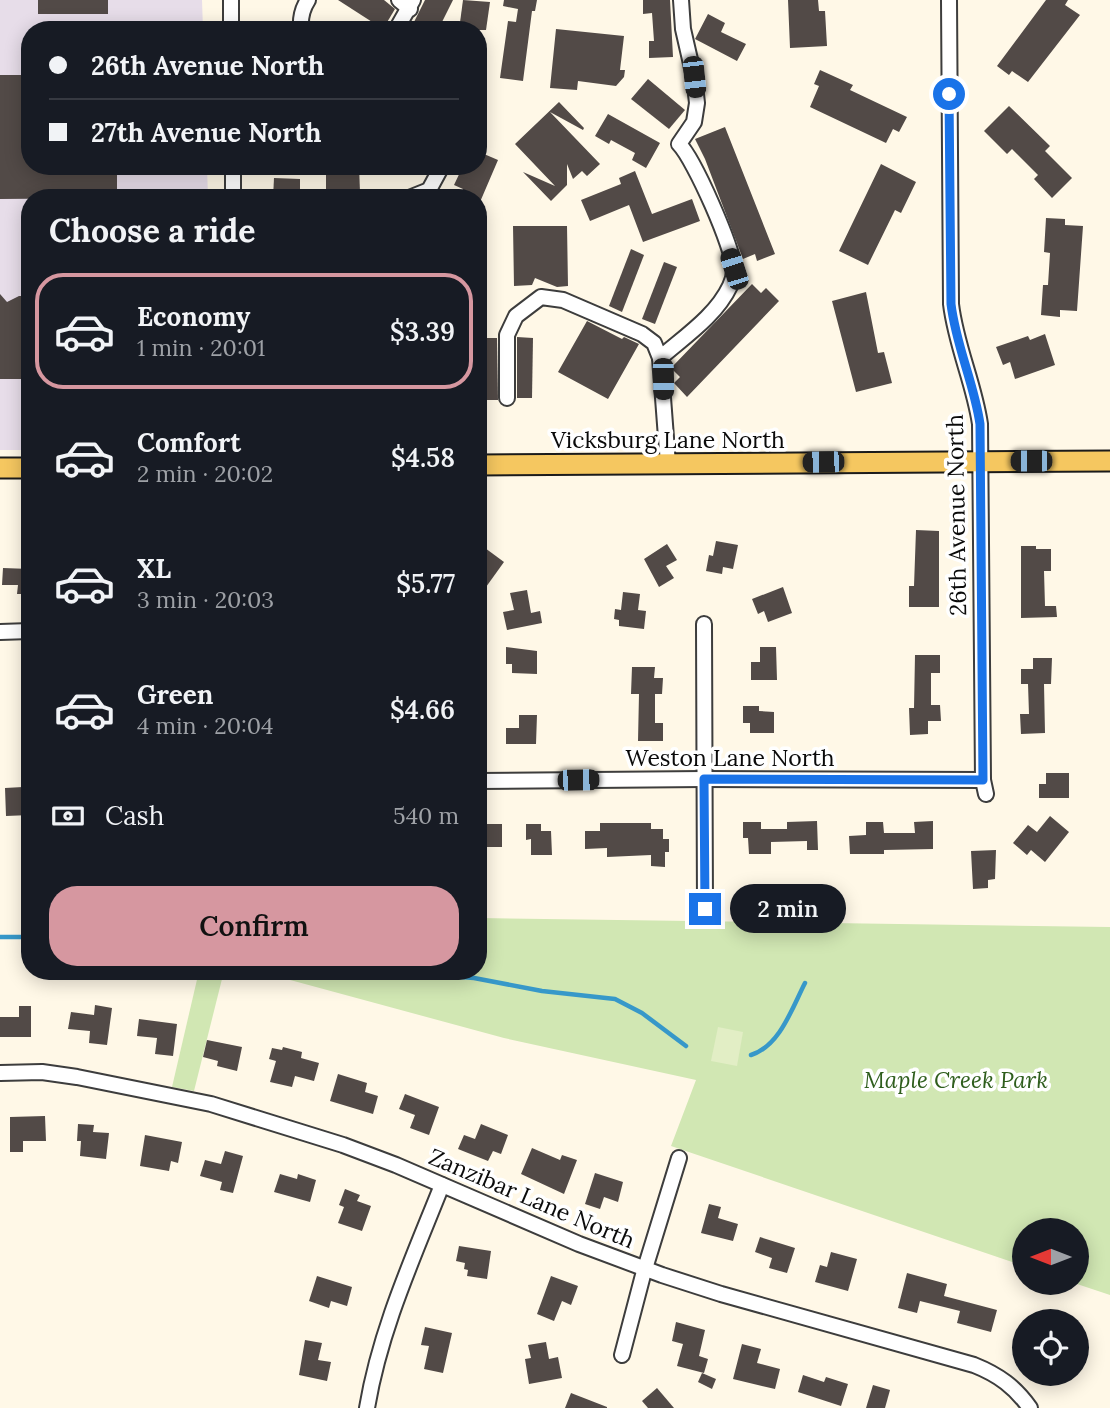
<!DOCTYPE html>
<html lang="en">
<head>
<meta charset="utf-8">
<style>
	:root { --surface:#171b24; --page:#242831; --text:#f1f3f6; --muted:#9ea1a6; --line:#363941; --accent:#d697a0 }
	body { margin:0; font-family:Lora,serif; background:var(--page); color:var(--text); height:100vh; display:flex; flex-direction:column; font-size:26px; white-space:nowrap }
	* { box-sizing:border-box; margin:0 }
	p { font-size:23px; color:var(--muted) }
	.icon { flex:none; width:38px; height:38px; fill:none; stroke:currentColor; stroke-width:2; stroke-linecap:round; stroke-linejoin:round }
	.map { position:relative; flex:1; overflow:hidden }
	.sheet { position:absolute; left:21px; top:189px; width:466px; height:791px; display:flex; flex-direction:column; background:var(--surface); border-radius:28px; box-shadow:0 4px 18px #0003 }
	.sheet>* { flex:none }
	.top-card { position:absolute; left:21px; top:21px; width:466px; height:154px; border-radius:28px; box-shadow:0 4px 18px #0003; display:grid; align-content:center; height:154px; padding:0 28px; background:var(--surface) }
	.needle { width:46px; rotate:270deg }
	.fabs { position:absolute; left:1012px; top:1218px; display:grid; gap:14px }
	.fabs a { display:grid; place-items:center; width:77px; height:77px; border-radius:50%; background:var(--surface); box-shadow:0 4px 18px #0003; font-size:35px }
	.end { position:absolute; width:32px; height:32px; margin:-16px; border:9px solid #1a73e8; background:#fff; box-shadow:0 0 0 4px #fff }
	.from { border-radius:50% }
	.bubble { position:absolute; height:49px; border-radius:24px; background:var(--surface); box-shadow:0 4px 18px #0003; font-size:23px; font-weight:600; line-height:49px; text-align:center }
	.car { position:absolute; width:21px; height:42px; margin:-21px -10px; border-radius:9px; box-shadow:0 0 5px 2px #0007; background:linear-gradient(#222 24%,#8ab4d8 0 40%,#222 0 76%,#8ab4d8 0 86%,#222 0) }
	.top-card b { display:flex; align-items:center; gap:24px; height:66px; font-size:26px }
	.top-card b+b { border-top:2px solid var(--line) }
	.top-card i { width:18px; height:18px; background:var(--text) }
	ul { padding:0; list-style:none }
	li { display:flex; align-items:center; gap:21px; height:116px; margin:0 14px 10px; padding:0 14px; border:4px solid transparent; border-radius:28px }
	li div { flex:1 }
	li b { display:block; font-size:26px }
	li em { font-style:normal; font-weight:600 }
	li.on { border-color:var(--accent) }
	li>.icon { width:63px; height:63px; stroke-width:1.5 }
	h2 { padding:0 28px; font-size:32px; line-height:84px }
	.pay { display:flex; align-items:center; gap:18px; height:77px; padding:0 28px; font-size:26px }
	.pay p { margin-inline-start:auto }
	.cta { display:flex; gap:14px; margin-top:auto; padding:14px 28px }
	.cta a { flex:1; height:80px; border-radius:28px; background:var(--accent); color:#111; font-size:28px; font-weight:600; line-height:80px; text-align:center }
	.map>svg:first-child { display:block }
</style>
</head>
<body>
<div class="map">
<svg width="1110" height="1408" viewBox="0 0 1110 1408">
	<rect width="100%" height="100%" fill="#fff8e7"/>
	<path fill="#e7dde9" d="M0 0H202L203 30H30V166H207L208 198H30V450H0Z"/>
	<g fill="#d1e7b3">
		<path d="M478 918 1110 927V1295L1074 1283H1076V1230H1024V1266L671 1146 696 1080 504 1038 257 971H478Z"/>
		<path d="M199 971H224L194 1091 172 1087Z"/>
	</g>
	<path fill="#e2eec5" d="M718 1027 743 1032 737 1066 711 1061Z"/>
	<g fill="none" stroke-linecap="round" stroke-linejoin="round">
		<g stroke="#3798c9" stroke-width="4.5">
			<path d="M0 937H30"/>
			<path d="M378 971 474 978 542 991 615 999 642 1013 686 1046"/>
			<path d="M751 1055C780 1046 792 1008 805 983"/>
		</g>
	</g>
	<g fill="#524a47">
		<rect x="38" y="0" width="70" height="14"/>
		<path d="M338 0H384L395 9 383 29Z"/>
		<path d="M425 0H453L438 30H410Z"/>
		<path d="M463 0 490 2 486 30H459Z"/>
		<path d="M504 0H537L535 11H532L523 81 500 78 508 21 516 22 518 9 503 6Z"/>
		<path d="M643 0H670L673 57 649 58V41H654L652 13 643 14Z"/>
		<path d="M788 0H818L819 11H825L827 46 790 48Z"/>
		<path d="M1046 0H1068L1065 5 1080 15 1028 82 1012 71 1009 75 997 66Z"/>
		<path d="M708 14 725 23 721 32 746 44 737 61 695 39Z"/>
		<path d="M556 29 624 36 620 70H625L624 77 616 86 578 81 577 90 550 88Z"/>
		<path d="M820 70 853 85 850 90 907 117 899 132 893 129 886 143 810 107 819 86 814 84Z"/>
		<path d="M0 75H30V166H117V198L0 199Z"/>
		<path d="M648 79 685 110 669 129 631 99Z"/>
		<path d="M559 102 584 128 583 130 550 112 600 164 587 176 582 171 573 179 567 164V185L551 201 523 172 555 186 515 144Z"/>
		<path d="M1009 106 1050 146 1045 151 1072 178 1052 198 1034 179 1038 175 1012 149 1007 154 984 131Z"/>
		<path d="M608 114 660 143 646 168 632 160 635 153 611 140 609 144 595 136Z"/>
		<path d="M725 127 775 254 757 261 755 254 743 259 705 159 695 139Z"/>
		<path d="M484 154 498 160 480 202 478 198H471L461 193 463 189 454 185 463 166H478V158L481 160Z"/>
		<path d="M881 164 916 182 901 213 895 210 868 265 839 251Z"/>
		<path d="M359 166 360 192 326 193V167Z"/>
		<path d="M635 171 652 214 692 199 700 221 643 242 629 205 590 221 581 200 621 184 619 178Z"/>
		<path d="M274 178 300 179V198H273Z"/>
		<path d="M1046 218 1065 219V225L1083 226 1077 311 1060 310V317L1041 315 1043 285H1048L1050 253 1044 252Z"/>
		<path d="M513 226H567L568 286 557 287 535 278 532 285 514 286Z"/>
		<path d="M631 249 644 255 622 312 609 306Z"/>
		<path d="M664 262 677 267 655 324 642 319Z"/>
		<path d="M752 284 761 293 766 288 779 301 687 397 674 383 680 377 671 368Z"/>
		<path d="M866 292 878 353 884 352 892 383 856 392 832 301Z"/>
		<path d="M0 294 7 302 19 296H30V379H0Z"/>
		<path d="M587 321 622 339 624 337 639 344 608 399 558 372Z"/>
		<path d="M1045 334 1055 365 1015 379 1010 362 1003 365 996 347 1028 336 1030 340Z"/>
		<path d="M517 337 533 338 532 398H517Z"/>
		<path d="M479 338H497L498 400H480Z"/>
		<path d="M916 530 939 531V607H909V586H914Z"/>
		<path d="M716 541 738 545 733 569 723 567 722 574 706 571 709 555 713 556Z"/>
		<path d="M667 544 677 560 666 566 674 578 659 587 644 559Z"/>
		<path d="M1021 546H1036V549H1051V571H1044L1045 606H1056L1057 617 1021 618Z"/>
		<path d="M485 548 504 562 486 587 478 582V558Z"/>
		<path d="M3 568 30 569V594H17L18 585H2Z"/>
		<path d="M783 587 792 613 768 622 764 611 758 614 752 599Z"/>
		<path d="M527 590 531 613 540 611 542 623 507 630 503 612 514 610 510 593Z"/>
		<path d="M623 592 640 594 638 610 646 611 644 629 619 626V620L614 619 615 609 621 610Z"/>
		<path d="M506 647 537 651V674L512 673V664H506Z"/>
		<path d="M760 647H776L777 680H751V662H760Z"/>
		<path d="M915 655H940V673H931V705H940L941 721H928V734L910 735 909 708H914Z"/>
		<path d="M1033 658H1052L1051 684H1044L1045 733 1021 734 1020 714H1029L1028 684H1021V669H1033Z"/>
		<path d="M632 667H655L654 678H663L662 694H655V723H663V741H638L639 694H631Z"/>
		<path d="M743 706H759V711L774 712V733H750V723H743Z"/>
		<path d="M519 715H537L536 744H506V728H519Z"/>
		<path d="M1046 773H1069V798H1039V784H1046Z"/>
		<path d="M23 787 24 799H30V815L6 816 5 788Z"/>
		<path d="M1050 816 1069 832 1045 862 1031 850 1027 855 1013 843 1028 825 1037 832Z"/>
		<path d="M817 821 818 850H807V841L771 842V854H749L748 838H743V822H761V829H787V822Z"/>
		<path d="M933 821V849L884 850V854H850L849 836 866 835V822H883L884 833H915L914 822Z"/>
		<path d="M600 823H651V829H663V839H669V852H665V867L651 866V855L607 857V848L585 849V831H600Z"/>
		<rect x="478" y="824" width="24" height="23"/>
		<path d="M526 824H541V831H551L552 855H531V839L526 840Z"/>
		<path d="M996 850 995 879 988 880V888L973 889 971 851Z"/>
		<path d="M95 1005 112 1008 107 1045 89 1043 90 1031 68 1029 71 1012 94 1015Z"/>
		<path d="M19 1006H31V1037H0V1017H19Z"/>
		<path d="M139 1019 177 1024 173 1056 155 1054 157 1038 137 1036Z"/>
		<path d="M207 1040 242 1047 237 1071 217 1066 218 1061 203 1057Z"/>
		<path d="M283 1047 302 1052 301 1058 319 1063 314 1081 295 1076 292 1087 270 1082 276 1061 269 1059 272 1048 282 1050Z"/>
		<path d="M338 1074 367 1083 365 1092 378 1096 373 1114 330 1101Z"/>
		<path d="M405 1094 439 1107 429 1135 410 1128 415 1115 399 1109Z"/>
		<path d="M45 1116 46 1141H23V1152H10V1117Z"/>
		<path d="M78 1124 94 1125 93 1132 109 1133 106 1159 80 1156 81 1141H77Z"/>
		<path d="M481 1124 508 1135 501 1154 493 1151 488 1161 458 1149 464 1135 475 1139Z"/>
		<path d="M145 1135 182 1142 178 1163 171 1161 169 1171 140 1166Z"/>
		<path d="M532 1148 560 1160 562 1155 577 1160 564 1194 521 1174Z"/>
		<path d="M225 1151 243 1156 233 1193 220 1190 222 1182 200 1176 205 1160 221 1164Z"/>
		<path d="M595 1173 623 1182 618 1202 604 1197 600 1209 585 1204Z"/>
		<path d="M280 1174 297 1179 298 1174 316 1180 310 1202 274 1192Z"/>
		<path d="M345 1189 360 1195 357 1201 371 1206 362 1231 338 1223 344 1207 339 1205Z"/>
		<path d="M709 1204 721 1207 718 1218 738 1224 733 1241 701 1233Z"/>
		<path d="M760 1237 795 1248 787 1273 769 1268 772 1258 755 1252Z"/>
		<path d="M459 1246 491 1251 487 1279 467 1276 468 1270 464 1269 465 1263 456 1261Z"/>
		<path d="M831 1252 857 1259 848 1291 815 1282 820 1265 827 1267Z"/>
		<path d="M907 1273 947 1284 944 1296 997 1310 991 1332 957 1323 960 1311 920 1301 917 1313 898 1308Z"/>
		<path d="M317 1276 352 1287 347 1306 331 1301 329 1308 309 1301Z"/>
		<path d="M551 1276 578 1286 571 1305 562 1301 554 1321 537 1314Z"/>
		<path d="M676 1322 705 1330 699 1356 708 1359 704 1373 677 1366 683 1344 672 1341Z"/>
		<path d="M425 1327 452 1333 443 1373 424 1369 429 1346 421 1345Z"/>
		<path d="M305 1340 322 1343 318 1360 331 1362 327 1381 299 1375Z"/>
		<path d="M546 1342 549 1359 558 1357 562 1378 529 1384 525 1359 531 1358 528 1345Z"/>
		<path d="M742 1344 761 1349 757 1363 780 1369 775 1389 733 1379Z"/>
		<path d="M702 1373 716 1379 712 1389 698 1382Z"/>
		<path d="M803 1375 824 1382 826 1377 848 1384 841 1406 798 1392Z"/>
		<path d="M873 1385 890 1390 885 1408H866Z"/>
		<path d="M657 1388 674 1408H648L642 1401Z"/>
		<path d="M571 1393 607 1407V1408H565Z"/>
	</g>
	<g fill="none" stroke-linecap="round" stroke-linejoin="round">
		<defs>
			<g id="minor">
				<path d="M231 0V30"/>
				<path d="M399 0 410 9"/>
				<path d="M949 0 951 304C956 346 974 383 980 424L983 780 986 794"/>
				<path d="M301 30C300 19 302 9 308 0"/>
				<path d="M396 30 413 0"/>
				<path d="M233 166V198"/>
				<path d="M409 198 429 190 442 166"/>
				<path d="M507 398V335L516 316 541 297 563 300 642 334 654 343 660 358"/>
				<path d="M668 464 660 358C684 337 716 316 730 286 732 282 734 274 734 270 734 249 694 159 679 144L694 122 697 103 694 77 683 29 681 0"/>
				<path d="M704 624 705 909"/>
				<path d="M0 632 30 631"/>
				<path d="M478 781 704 779 983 780"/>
				<path d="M0 1073 42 1072 77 1077 211 1104 343 1145 396 1165 579 1244 662 1275 721 1294 974 1365C999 1375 1015 1387 1030 1408"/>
				<path d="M622 1355 643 1275 679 1158"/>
				<path d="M367 1408C380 1330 413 1258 442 1185"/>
			</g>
			<g id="major">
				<path d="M478 465 1110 461"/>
				<path d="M0 468H30"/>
			</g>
		</defs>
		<use href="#minor" stroke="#3d3d3d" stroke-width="18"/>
		<use href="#major" stroke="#1b1b1b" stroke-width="23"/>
		<use href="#minor" stroke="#fff" stroke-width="14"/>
		<use href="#major" stroke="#f5c760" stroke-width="19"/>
	</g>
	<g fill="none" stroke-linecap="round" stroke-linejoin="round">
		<path stroke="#1a73e8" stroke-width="9" d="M705 909 704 779 983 780 980 424C974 383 956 346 951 304L949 94"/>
	</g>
	<g text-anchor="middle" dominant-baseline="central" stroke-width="7" stroke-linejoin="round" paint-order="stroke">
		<g font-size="23" fill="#0a0a0a" stroke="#fff">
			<text x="668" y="439">Vicksburg Lane North</text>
			<text transform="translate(956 515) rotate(-91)">26th Avenue North</text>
			<text x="730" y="757">Weston Lane North</text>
			<text transform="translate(532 1198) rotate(23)">Zanzibar Lane North</text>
		</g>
		<g font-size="23" font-style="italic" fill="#2f5e1d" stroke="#fff">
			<text x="956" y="1079">Maple Creek Park</text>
		</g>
	</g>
</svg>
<div class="fabs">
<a><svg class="needle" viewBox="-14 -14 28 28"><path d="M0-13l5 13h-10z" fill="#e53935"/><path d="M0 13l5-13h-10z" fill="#9ea1a6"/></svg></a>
<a><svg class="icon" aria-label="locate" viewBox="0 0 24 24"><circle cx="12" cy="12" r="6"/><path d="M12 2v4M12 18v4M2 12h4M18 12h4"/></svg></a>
</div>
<i class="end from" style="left:949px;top:94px"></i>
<i class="end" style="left:705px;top:909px"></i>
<div class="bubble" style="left:730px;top:884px;width:116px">2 min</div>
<i class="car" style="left:694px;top:77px;rotate:174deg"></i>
<i class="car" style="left:734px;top:269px;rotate:342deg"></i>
<i class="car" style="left:663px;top:379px;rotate:179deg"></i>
<i class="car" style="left:1031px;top:461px;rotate:270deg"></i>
<i class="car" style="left:823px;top:462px;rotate:269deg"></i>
<i class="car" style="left:578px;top:780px;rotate:89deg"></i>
<div class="top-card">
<b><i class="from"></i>26th Avenue North</b>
<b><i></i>27th Avenue North</b>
</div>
<section class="sheet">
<h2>Choose a ride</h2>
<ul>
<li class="on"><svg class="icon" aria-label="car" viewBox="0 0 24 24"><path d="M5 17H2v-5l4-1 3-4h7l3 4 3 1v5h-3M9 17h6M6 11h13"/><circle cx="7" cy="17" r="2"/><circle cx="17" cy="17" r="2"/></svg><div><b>Economy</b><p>1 min · 20:01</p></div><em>$3.39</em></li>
<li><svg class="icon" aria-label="car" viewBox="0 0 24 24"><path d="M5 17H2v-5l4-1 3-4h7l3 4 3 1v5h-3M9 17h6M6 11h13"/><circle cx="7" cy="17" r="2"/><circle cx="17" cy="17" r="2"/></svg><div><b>Comfort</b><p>2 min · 20:02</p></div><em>$4.58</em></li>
<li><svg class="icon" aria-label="car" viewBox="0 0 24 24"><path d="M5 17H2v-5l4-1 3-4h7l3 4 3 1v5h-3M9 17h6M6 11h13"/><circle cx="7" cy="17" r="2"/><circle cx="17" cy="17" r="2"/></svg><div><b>XL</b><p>3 min · 20:03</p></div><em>$5.77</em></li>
<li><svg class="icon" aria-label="car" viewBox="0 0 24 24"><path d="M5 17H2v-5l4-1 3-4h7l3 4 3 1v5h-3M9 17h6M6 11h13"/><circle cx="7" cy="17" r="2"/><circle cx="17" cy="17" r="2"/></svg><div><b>Green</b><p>4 min · 20:04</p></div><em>$4.66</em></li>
</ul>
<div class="pay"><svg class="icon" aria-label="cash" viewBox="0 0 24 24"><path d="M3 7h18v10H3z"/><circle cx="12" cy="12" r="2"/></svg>Cash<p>540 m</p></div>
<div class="cta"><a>Confirm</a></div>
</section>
</div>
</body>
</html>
